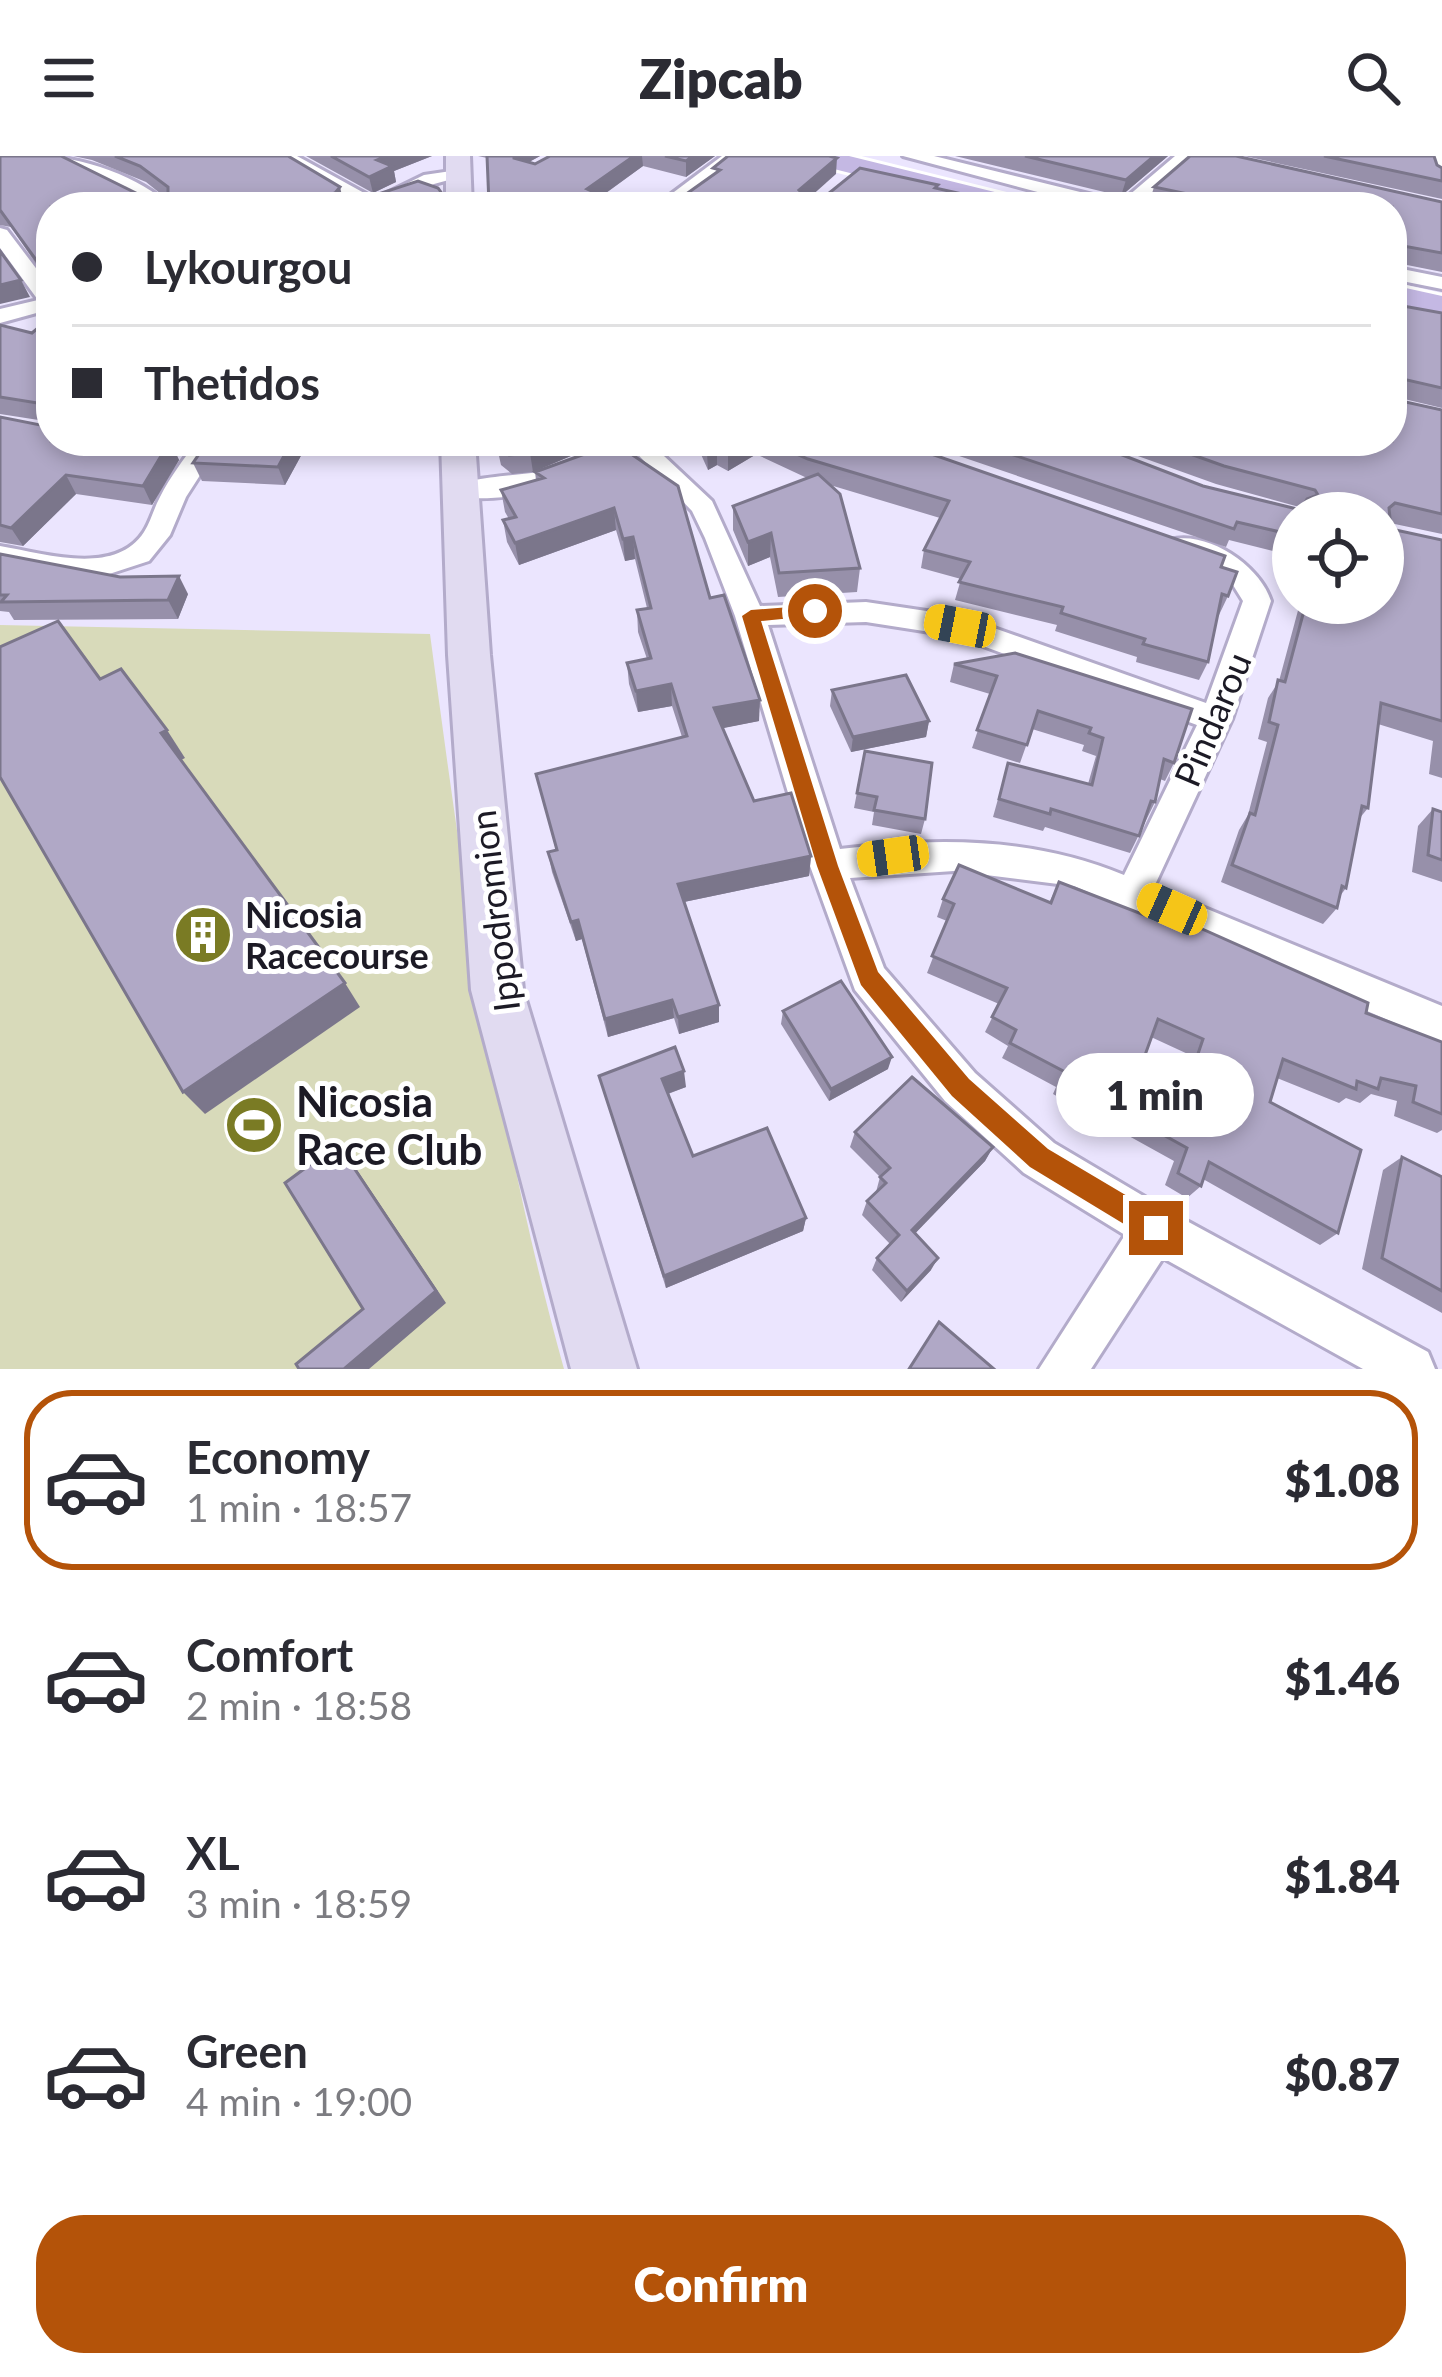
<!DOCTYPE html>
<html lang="en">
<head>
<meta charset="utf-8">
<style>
	:root { --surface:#fff; --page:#f7f7f7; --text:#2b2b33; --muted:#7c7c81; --line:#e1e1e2; --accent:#b45309 }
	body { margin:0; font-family:Lato,sans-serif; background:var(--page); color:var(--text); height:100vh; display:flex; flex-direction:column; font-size:45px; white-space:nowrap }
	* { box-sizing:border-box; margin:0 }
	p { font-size:39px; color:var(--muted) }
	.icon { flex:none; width:66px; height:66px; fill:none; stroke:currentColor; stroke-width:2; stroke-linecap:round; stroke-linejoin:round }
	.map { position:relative; height:1213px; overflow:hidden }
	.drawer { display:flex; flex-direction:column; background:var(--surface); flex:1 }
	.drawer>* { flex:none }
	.guide { position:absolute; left:36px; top:36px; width:1371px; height:264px; border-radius:48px; box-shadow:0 6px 18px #0003; display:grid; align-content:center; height:264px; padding:0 36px; background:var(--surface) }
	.buttons { position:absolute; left:1272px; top:336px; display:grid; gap:24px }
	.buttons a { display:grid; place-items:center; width:132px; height:132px; border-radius:50%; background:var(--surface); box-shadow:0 6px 18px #0003; font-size:60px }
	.end { position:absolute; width:54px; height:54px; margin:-27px; border:15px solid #b45309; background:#fff; box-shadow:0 0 0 6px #fff }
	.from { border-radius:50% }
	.bubble { position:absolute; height:84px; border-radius:42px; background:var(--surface); box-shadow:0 6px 18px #0003; font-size:39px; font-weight:800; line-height:84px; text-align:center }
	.car { position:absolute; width:36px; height:72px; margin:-36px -18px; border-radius:15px; box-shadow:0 0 9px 3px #0007; background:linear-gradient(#f5c518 24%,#345 0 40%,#f5c518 0 76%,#345 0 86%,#f5c518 0) }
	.guide b { display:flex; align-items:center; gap:42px; height:114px; font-size:45px }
	.guide b+b { border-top:3px solid var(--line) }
	.guide i { width:30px; height:30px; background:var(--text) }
	ul { padding:21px 0 0; list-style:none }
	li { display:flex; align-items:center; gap:36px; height:180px; margin:0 24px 18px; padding:0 12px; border:6px solid transparent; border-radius:48px }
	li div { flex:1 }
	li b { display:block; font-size:45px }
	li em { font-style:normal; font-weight:800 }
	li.on { border-color:var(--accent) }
	li>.icon { width:108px; height:108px; stroke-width:1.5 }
	.button { display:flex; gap:24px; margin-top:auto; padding:24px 36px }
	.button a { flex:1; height:138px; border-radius:48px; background:var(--accent); color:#fff; font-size:48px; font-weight:800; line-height:138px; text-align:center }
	header { display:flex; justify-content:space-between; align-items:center; height:156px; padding:0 36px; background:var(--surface); font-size:54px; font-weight:800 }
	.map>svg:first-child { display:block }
</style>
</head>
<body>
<header><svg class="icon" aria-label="menu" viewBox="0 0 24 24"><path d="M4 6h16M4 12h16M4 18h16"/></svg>Zipcab<svg class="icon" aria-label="search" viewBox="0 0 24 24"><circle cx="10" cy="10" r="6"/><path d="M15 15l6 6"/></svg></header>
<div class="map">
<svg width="1442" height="1213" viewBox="0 0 1442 1213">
	<rect width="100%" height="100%" fill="#ebe5fe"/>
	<path fill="#d8daba" d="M0 469 430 478C463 726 497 972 564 1213H0Z"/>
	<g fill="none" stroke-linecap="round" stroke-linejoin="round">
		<defs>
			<g id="street">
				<path d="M38 0C80 0 142 21 171 51H149Z"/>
				<path d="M275 0H297L375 43 424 19 458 14 467 19 434 28 389 50 362 51Z"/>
				<path d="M722 0H743L675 51H654Z"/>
				<path d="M903 0H934L1121 46 1175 0H1195L1138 51H1094Z"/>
				<path d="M1427 0H1442V29L1433 24Z"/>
				<path d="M0 72 7 74 51 132V153L0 167V153L38 144 0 92Z"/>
				<path d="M1392 111 1442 121V133L1392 123Z"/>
				<path d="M197 285H222L186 341 170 379 149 405 103 420 0 408V390C43 397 115 421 144 376 151 365 154 352 160 341 170 321 184 303 197 285Z"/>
				<path d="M625 285H648L712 345 760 450 866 446 960 460 1206 547 1243 445 1228 421 1170 396 1166 390 1170 384C1208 374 1260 410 1271 445L1232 563 1154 731 1442 850V887L1074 730 954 715 850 722 884 812 975 917 1054 987 1172 1057 1428 1196 1435 1213H1363L1163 1102 1091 1213H1039L1125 1079 1024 1017 945 945 855 834 810 710 735 460 705 382 692 355ZM866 466 956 480 1197 569 1124 719C1033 681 937 681 840 693L768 469Z"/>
				<path d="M558 313 571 321C553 338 463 351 446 335 463 319 530 320 558 313Z"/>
			</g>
			<g id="secondary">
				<path d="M446 0H470L472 51H446Z"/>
				<path d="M441 285H475L490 499 523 834 637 1213H571L471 834 448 499Z"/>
			</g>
			<g id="primary">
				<path d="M802 0H849L1031 45 1036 51H986L806 6Z"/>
				<path d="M1392 129 1442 140V160L1392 149Z"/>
			</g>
		</defs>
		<use href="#street" stroke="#b3abca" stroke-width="6"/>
		<use href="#secondary" stroke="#b3abca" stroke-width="6"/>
		<use href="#primary" stroke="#fff" stroke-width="6"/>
		<use href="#street" fill="#fff" fill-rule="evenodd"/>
		<use href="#secondary" fill="#e1dbf1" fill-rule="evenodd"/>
		<use href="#primary" fill="#c4b8e3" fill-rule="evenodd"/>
	</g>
	<g fill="#9790aa" fill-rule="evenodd">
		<path d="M0 0 140 39 161 38 146 26 92 4 73 0H288L344 48 341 51H51V130L11 71 0 69Z"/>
		<path d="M306 0H432L394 15 396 26 373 37Z"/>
		<path d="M478 0H540L529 6 535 8 550 0H715L686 21 643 10 602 40 628 51H378L375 39H443L489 48 487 2Z"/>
		<path d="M955 0H1168L1121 40Z"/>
		<path d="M1244 0H1434L1437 9 1442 12V43Z"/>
		<path d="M1154 31 1442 46V116L1392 106V51H1167L1149 47Z"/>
		<path d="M1392 148 1442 157V252L1400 242 1401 245 1442 254V378L1390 367 1391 373 1442 384V622L1429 618 1433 585 1378 568 1368 652 1359 663 1346 732 1340 740 1337 752 1323 768 1221 726 1239 674 1248 659 1267 586 1258 583 1268 542 1279 525 1300 447H1383L1293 357V400L1229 384 1226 391 915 285H1086L1203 330 1301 354 1303 352 1216 328 1096 285H1392Z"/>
		<path d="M0 169 32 177 51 285H170L179 304 152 349 76 338 23 390 0 386V261L40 269 45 265 0 258Z"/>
		<path d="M208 285H309L285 329 202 325 193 307Z"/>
		<path d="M501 285H592V291L533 316 512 318 501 309 497 291 501 289Z"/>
		<path d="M695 285H894L1221 411 1228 440 1219 459 1218 458 1208 506 1199 524 1136 506 1137 501 1055 475 1057 469 955 444 961 423 921 412 924 394 940 362 830 329 860 412 857 436 778 441 770 401 748 410 733 374V350L807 322 760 300V296L728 315 717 309 708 314Z"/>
		<path d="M615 287 710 442 759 565 722 572 754 645 811 700 809 720 684 746 719 849V866L679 878 674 862 608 881 582 783 576 785 552 716 548 696 556 694 536 618 682 581 672 550 638 556 629 528 627 507 647 503 638 476 637 454 647 452 635 403 625 405 616 374 519 409 507 386 503 364 509 363 505 356 501 334 536 324 535 316Z"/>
		<path d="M0 398 188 438 178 463 14 464 9 456 0 455Z"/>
		<path d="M1015 497 1174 607 1165 625 1160 623 1155 646 1130 697 1045 671 1043 675 993 661 1008 607 1088 628 1096 600 1082 595 1084 589 1032 573 1020 607 972 592 990 538 950 526 954 508Z"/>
		<path d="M832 534 929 565 926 581 851 596 830 550Z"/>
		<path d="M865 595 925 663 921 678 872 669 874 656 854 652Z"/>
		<path d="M1433 653 1442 656V726L1412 716 1418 670Z"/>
		<path d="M1059 726 1150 761 1155 752 1366 857 1442 886V974L1437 977 1394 960 1397 945 1371 938 1360 947 1346 942 1339 947 1277 922 1270 946 1338 1077 1320 1089 1203 1023 1201 1030 1187 1042 1165 1029 1174 1005 1053 938 1056 931 1002 902 1008 890 985 876 999 848 927 817 947 765 937 761 943 743 1049 747ZM1151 881 1190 899 1178 933 1140 913Z"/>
		<path d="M783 855 888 913 829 945 781 868Z"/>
		<path d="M599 920 686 931 668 938 693 1000 806 1062 803 1075 666 1132Z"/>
		<path d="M855 976 993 991 985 1005 915 1077 931 1114 901 1146 872 1114 877 1102 890 1088 862 1059 867 1045 876 1036 880 1021 850 991Z"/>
		<path d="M1402 1001 1442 1021V1157L1362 1113 1383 1014Z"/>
	</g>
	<g fill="#7b768b">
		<path d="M387 0H432L394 15 396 26 373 37 369 21 377 4Z"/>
		<path d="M514 0H540L518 12Z"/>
		<path d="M634 0H642L643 10 589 49 587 33Z"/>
		<path d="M693 0H715L686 21V5Z"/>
		<path d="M1154 0H1168L1121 40 1126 24Z"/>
		<path d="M837 2 836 18 799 51V34Z"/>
		<path d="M340 31 344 48 341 51H307L306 46Z"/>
		<path d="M300 42 302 51H271Z"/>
		<path d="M21 124 30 141 0 148V129Z"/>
		<path d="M170 285 179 304 152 349 143 330Z"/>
		<path d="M292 285H309L285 329 278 311Z"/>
		<path d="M561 285H592V291L533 316 530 297Z"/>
		<path d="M748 285H761L760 296 728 315V297Z"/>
		<path d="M717 290V309L708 314 707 296Z"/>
		<path d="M66 319 76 338 23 390 11 372Z"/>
		<path d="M614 352 616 374 519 409 515 387Z"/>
		<path d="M771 377 770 401 748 410V386Z"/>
		<path d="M633 381 635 403 625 405 623 383Z"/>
		<path d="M179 420 188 438 178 463 168 444Z"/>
		<path d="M671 528 672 550 638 556 636 535Z"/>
		<path d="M760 544 759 565 714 574V552Z"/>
		<path d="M929 565 926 581 851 596 853 581Z"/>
		<path d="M167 574 185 602 179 605 161 577Z"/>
		<path d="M811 700 809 720 679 747 678 728Z"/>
		<path d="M578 764 582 783 576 785 571 766Z"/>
		<path d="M345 827 360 851 205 958 183 936Z"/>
		<path d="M672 844 674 862 608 881 605 863Z"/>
		<path d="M719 849V866L679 878 678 861Z"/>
		<path d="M892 901 888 913 829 945 831 933Z"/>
		<path d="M684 915 686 931 664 939 662 923Z"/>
		<path d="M338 988 351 1005 446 1147 369 1213H344L436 1135Z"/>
		<path d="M993 991 985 1005 906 1087 912 1074Z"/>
		<path d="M806 1062 803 1075 666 1132 664 1120Z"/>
		<path d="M938 1102 931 1114 901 1146 907 1135Z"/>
	</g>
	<g fill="#b0a8c6" stroke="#7b768b" stroke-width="3" fill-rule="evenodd">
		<path d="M0 0H61L140 39 168 38V31L140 10 115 0H288L340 31 335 37 306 46 300 42 271 51H203L199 48 192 51H51V118L47 119 0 54Z"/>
		<path d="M331 0H387L377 4 392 10 369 21Z"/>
		<path d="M487 0H514V2L535 8 550 0H634L587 33 628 51H400V48L375 39 418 25 438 32 443 39 489 48Z"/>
		<path d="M665 0H693L686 5Z"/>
		<path d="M728 0H829L837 2 799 34 804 39 828 38 860 12 938 29 935 32 962 38 951 51H668L720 14 713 12Z"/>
		<path d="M1025 0H1154L1126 24Z"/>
		<path d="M1190 0H1236L1442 46V97L1392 88V51H1250L1154 31Z"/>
		<path d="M1324 0H1434L1437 9 1442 12V25Z"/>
		<path d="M0 95 21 124 0 129Z"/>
		<path d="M1392 148 1442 157V232L1403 223 1397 227 1401 245 1442 254V358L1395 347 1389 352 1391 373 1442 384V565L1381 547 1368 652 1362 650 1346 732 1342 730 1337 752 1232 709 1250 657 1255 659 1278 569 1269 566 1278 524 1285 526 1306 447H1383V357H1293V379L1237 366 1234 373 972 285H1086L1203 330 1301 354 1307 343 1318 339 1315 334 1224 310 1154 285H1392Z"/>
		<path d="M51 161V285H170L143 330 66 319 11 372 0 369V261L40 269 45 265 44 248 0 241V169L32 177Z"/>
		<path d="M208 285H292L278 311 193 307Z"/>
		<path d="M510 285H561L530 297 509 299 497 291Z"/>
		<path d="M703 285H748L728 297 717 290 707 296Z"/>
		<path d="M767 285H894L1225 400 1221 411 1237 416 1228 440 1222 438 1208 506 1143 488 1145 483 1061 457 1063 451 959 426 970 406 924 394 949 345 808 303Z"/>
		<path d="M615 287 678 330 710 442 724 439 760 544 714 552 754 645 791 637 811 700 678 728 719 849 678 861 672 844 605 863 578 764 571 766 548 696 557 694 536 618 687 580 671 528 636 535 627 507 651 502 637 454 651 452 633 381 623 383 614 352 515 387 503 364 516 361 501 334 544 322 535 316Z"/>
		<path d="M818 318 840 338 860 412 779 417 771 377 748 386 733 350Z"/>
		<path d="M0 398 120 421 179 420 168 444 1 446 7 439H0Z"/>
		<path d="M58 465 100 523 121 513 167 574 161 577 345 827 183 936 0 621V491Z"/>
		<path d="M1015 497 1192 553 1174 607 1164 603 1155 646 1151 645 1139 680 1051 653 1050 658 999 643 1008 607 1092 629 1103 582 1089 577 1091 572 1038 555 1027 589 977 574 997 520 954 508Z"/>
		<path d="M906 519 929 565 853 581 832 534Z"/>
		<path d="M865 595 932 607 925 663 874 654 877 641 857 637Z"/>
		<path d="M1433 653 1442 656V704L1428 699Z"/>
		<path d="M959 709 1051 747 1059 726 1152 762 1155 752 1368 847 1366 857 1442 886V958L1413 946 1416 930 1381 922 1378 933 1357 925 1356 933 1283 903 1270 946 1361 994 1338 1077 1209 1006 1201 1030 1178 1017 1187 992 1062 923 1065 916 1010 887 1016 874 992 861 1007 832 932 800 954 748 943 743ZM1158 863 1203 883 1185 936 1140 913Z"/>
		<path d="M841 825 892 901 831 933 783 855Z"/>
		<path d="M675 891 684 915 662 923 693 1000 767 972 806 1062 664 1120 599 920Z"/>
		<path d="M912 921 993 991 912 1074 938 1102 907 1135 877 1102 899 1079 867 1045 886 1027 880 1021 890 1012 855 976Z"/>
		<path d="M338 988 436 1135 344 1213H299L296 1208 363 1153 285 1027Z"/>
		<path d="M1402 1001 1442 1021V1135L1382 1102Z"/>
		<path d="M939 1166 994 1213H909Z"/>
	</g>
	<path fill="#b45309" d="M815 449 821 451V459L761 465 838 710 878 816 969 923 1048 993 1166 1063 1169 1072 1166 1082 1156 1086 1147 1082 1030 1011 952 940 861 829 817 710 742 460 751 454Z"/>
	<defs>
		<symbol id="building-disc" viewBox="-11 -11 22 22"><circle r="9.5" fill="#7a7b24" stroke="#fff"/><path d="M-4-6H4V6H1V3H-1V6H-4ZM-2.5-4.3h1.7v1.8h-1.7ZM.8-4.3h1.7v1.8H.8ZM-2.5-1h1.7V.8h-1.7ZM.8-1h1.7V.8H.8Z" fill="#fff"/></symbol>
		<symbol id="stadium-disc" viewBox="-11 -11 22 22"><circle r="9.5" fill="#7a7b24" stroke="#fff"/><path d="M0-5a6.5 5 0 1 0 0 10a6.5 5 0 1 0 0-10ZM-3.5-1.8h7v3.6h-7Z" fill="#fff"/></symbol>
	</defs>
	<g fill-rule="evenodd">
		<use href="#building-disc" x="170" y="746" width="66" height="66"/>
		<use href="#stadium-disc" x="221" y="936" width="66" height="66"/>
	</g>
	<g text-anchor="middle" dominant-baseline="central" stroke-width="10" stroke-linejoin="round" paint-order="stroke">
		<g font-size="36" fill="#1c1a25" stroke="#fff">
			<text transform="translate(1212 563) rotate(-67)">Pindarou</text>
			<text transform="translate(494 755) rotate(-97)">Ippodromion</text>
		</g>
		<g font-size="36" font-weight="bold" fill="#1c1a25" stroke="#fff" text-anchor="start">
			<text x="245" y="758">Nicosia<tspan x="245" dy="41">Racecourse</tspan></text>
		</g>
		<g font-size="42" font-weight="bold" fill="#1c1a25" stroke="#fff" text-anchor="start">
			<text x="296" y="945">Nicosia<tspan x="296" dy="48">Race Club</tspan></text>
		</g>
	</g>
</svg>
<div class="buttons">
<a><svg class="icon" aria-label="locate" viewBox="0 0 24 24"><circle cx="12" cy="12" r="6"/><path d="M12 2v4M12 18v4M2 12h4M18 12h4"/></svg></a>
</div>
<i class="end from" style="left:815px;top:455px"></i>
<i class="end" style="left:1156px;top:1072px"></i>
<div class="bubble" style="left:1056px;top:897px;width:198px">1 min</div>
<i class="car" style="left:960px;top:470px;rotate:281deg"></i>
<i class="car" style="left:893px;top:700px;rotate:262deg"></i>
<i class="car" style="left:1172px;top:753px;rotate:294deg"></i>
<div class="guide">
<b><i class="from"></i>Lykourgou</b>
<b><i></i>Thetidos</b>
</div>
</div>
<section class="drawer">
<ul>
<li class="on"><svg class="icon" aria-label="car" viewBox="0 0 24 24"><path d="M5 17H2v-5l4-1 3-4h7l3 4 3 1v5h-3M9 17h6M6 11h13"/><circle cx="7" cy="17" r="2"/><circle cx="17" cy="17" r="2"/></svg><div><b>Economy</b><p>1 min · 18:57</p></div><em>$1.08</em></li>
<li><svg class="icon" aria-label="car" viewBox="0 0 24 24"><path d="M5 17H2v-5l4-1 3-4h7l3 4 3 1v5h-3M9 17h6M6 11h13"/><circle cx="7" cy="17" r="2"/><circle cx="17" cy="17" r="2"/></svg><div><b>Comfort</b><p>2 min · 18:58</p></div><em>$1.46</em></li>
<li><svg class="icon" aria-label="car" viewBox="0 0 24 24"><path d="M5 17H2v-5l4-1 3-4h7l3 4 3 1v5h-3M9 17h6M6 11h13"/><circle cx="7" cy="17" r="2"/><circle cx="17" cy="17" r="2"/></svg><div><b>XL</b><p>3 min · 18:59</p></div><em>$1.84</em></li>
<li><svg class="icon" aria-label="car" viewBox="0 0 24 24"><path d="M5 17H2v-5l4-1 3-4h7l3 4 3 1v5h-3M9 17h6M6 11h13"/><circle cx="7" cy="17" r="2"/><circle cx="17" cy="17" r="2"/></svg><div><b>Green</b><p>4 min · 19:00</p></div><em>$0.87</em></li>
</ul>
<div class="button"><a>Confirm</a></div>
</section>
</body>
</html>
